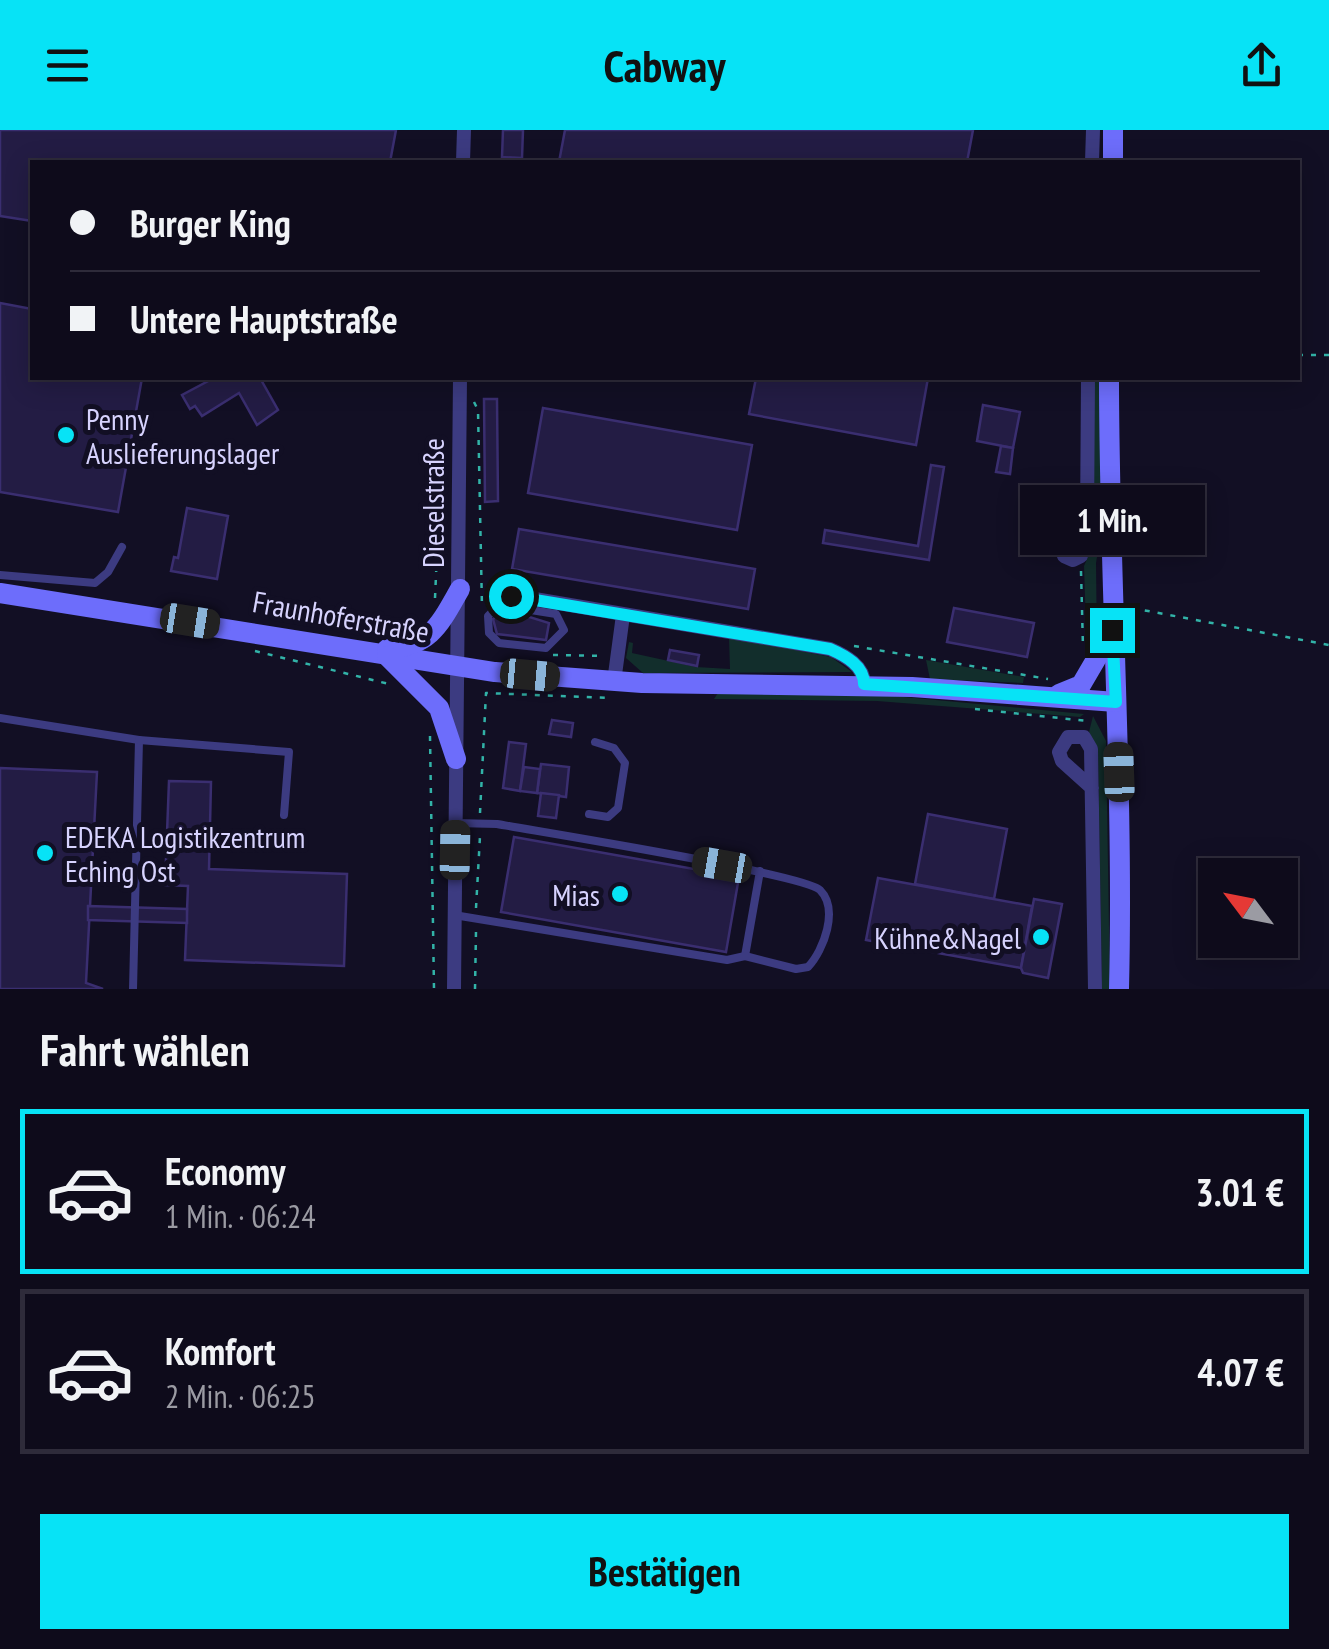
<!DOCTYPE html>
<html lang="de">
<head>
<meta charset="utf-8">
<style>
	:root { --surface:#0e0b1b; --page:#171424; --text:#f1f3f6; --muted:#9b9ba3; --line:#2e2b3a; --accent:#07e3f6 }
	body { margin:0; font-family:"PT Sans Narrow",sans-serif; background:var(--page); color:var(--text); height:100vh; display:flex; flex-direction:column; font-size:38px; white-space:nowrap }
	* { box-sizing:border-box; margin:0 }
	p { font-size:32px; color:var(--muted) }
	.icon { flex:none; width:55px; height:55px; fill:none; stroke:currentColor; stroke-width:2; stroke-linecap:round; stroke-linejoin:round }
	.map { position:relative; height:859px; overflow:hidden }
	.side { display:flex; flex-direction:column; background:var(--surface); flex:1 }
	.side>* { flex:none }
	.hud { position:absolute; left:30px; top:30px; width:1270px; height:220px; border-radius:0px; box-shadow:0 5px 25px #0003,0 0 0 2px var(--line); display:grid; align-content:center; height:220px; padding:0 40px; background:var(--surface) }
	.needle { width:65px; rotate:302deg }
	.controls { position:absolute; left:1198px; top:728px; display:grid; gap:20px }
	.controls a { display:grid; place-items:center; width:100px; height:100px; border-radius:0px; background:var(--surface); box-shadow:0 5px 25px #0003,0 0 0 2px var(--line); font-size:50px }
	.end { position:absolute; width:45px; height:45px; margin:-22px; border:12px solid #07e3f6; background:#111; box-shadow:0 0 0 5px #111 }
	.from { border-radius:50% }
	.bubble { position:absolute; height:70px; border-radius:0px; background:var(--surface); box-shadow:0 5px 25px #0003,0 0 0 2px var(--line); font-size:32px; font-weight:700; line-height:70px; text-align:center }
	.car { position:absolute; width:30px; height:60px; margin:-30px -15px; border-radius:12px; box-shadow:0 0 8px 2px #0007; background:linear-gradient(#222 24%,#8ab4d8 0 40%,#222 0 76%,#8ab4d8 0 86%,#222 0) }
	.hud b { display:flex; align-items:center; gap:35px; height:95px; font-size:38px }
	.hud b+b { border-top:2px solid var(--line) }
	.hud i { width:25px; height:25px; background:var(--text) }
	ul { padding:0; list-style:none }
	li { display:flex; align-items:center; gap:30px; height:165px; margin:0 20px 15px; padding:0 20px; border:5px solid var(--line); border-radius:0px }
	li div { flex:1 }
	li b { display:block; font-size:38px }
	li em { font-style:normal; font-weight:700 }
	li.active { border-color:var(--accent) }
	li>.icon { width:90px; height:90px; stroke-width:1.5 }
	h2 { padding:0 40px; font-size:45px; line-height:120px }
	.primary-button { display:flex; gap:20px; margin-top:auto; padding:20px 40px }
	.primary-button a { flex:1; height:115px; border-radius:0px; background:var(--accent); color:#111; font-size:40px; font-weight:700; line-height:115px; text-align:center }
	header { display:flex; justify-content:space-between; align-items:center; height:130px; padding:0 40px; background:var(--accent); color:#111; font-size:45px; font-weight:700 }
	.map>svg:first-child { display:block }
</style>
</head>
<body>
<header><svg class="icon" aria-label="menu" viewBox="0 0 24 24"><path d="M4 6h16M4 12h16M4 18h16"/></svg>Cabway<svg class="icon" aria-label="share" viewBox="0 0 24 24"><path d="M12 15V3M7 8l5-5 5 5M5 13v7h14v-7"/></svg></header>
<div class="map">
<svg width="1329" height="859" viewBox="0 0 1329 859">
	<rect width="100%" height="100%" fill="#120f24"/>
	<g fill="#122e2c">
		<path d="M1094 248H1104L1105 379 1096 433 1097 519 1087 528 1084 436 1094 413Z"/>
		<path d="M729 507 831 527 852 542 643 543 626 528 629 512 633 513 632 523 696 537 730 539Z"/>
		<path d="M926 530 1024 547 1023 553 930 549Z"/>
		<path d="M718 563 883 565 1084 584 1080 587 877 571 714 569Z"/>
		<path d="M1093 586 1106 611 1110 859H1102L1098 618 1089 602Z"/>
	</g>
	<g fill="#231c44" stroke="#3a2e70" stroke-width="2.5">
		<path d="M0 0H396L390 32H32V91L0 86Z"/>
		<path d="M503 0H523L522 28 502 27Z"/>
		<path d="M565 0H973L967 32H559Z"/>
		<path d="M0 173 32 179V248H142L118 382 0 362Z"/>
		<path d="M214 248H260L278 280 257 295 239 263 202 286 195 276 190 279 182 265Z"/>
		<path d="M756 248H928L916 315 749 284Z"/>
		<path d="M484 269H497L498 371 485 372Z"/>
		<path d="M983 275 1020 282 1013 318 977 311Z"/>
		<path d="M543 278 752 315 737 400 528 363Z"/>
		<path d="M1001 316 1013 318 1010 344 996 342Z"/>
		<path d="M931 335 944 337 929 430 823 413 825 400 918 416Z"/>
		<path d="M187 378 228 386 217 449 171 441 174 427 178 428Z"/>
		<path d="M519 399 755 439 748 479 512 439Z"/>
		<path d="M954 478 1034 493 1027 527 947 512Z"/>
		<path d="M505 480 520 485 521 481 527 482 526 486 549 493 546 510 497 504 493 489Z"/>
		<path d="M670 520 699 525 697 536 668 530Z"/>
		<path d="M552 590 573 593 571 607 549 604Z"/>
		<path d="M509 612 526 614 520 661 503 658Z"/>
		<path d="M541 634 569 637 566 667 537 663Z"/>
		<path d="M524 637 540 639 537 663 520 661Z"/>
		<path d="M0 638 97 642 86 853 103 859H0Z"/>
		<path d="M169 651 211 652 209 739 347 744 344 836 185 830 188 756 165 755Z"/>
		<path d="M541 663 559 665 556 688 538 686Z"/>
		<path d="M928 684 1007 699 994 769 915 754Z"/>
		<path d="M514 707 739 747 726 822 501 782Z"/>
		<path d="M878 748 1032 776 1021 838 866 810Z"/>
		<path d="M1034 769 1062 774 1048 848 1023 843 1021 838Z"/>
		<path d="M88 776 187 779V793L88 790Z"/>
	</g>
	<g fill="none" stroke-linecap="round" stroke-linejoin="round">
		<g stroke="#32b3a8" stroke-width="2.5" stroke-dasharray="5 8" stroke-linecap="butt">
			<path d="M1298 225H1329"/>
			<path d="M474 272 478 280 482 478"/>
			<path d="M1081 441 1083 518"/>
			<path d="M435 468 439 378 445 367"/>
			<path d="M1132 478 1329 515"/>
			<path d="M854 516 1048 549"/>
			<path d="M255 521 393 555"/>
			<path d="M553 525 605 526"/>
			<path d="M975 579 1087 591"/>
			<path d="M430 606 434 859"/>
			<path d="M480 683 486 563 612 568"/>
			<path d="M476 778 480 706"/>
			<path d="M475 859 476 801"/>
		</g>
		<g stroke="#3c3b81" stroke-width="8">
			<path d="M0 445 95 453 108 442 122 417"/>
			<path d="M499 475 556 484 564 500 546 518 499 513 489 503 488 486Z"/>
			<path d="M0 588 139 610 133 859"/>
			<path d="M139 610 289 622 284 685"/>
			<path d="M589 684 608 687 618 678 625 633 614 618 595 612"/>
			<path d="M455 693 497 694C541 702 804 744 820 760 839 779 824 820 808 837L796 839 745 826 760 741"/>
			<path d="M454 785 727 830 745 826"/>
		</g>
		<g stroke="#3c3b81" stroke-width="14">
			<path d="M463 32 464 0"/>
			<path d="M1092 32 1093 0"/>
			<path d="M1087 366 1060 407 1064 426 1073 430 1081 426 1087 394 1088 248"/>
			<path d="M497 459 511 465 830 519C846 526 864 536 864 554"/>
			<path d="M614 552 623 485"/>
			<path d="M1092 658 1062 631 1059 622 1068 607H1084L1091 619 1095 859"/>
			<path d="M454 859 460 248"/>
		</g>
		<g stroke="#6d6dfb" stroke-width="20">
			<path d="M1113 32V0"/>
			<path d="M1109 248C1109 451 1124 655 1119 859"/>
			<path d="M0 463 495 542 642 553 912 557 1116 572"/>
			<path d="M387 519C431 516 440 494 460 459"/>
			<path d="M387 526 439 578 456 629"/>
			<path d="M1059 564 1081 555 1112 502"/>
		</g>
	</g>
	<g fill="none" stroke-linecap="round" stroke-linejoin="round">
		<path stroke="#07e3f6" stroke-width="12" d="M511 466 830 519C846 526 864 536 864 554L1116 572 1112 500"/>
	</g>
	<g fill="#07e3f6" stroke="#120f24" stroke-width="4">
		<circle cx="66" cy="305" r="10"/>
		<circle cx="45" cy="723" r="10"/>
		<circle cx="620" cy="764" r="10"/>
		<circle cx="1041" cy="807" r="10"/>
	</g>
	<g text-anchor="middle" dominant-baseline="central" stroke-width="10" stroke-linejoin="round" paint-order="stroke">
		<g font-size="30" fill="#d7d3fe" stroke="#120f24" text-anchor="start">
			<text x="86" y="288">Penny<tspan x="86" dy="34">Auslieferungslager</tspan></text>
			<text x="65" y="706">EDEKA Logistikzentrum<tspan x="65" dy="34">Eching Ost</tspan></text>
			<text x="600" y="764" text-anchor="end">Mias</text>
			<text x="1021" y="807" text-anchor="end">Kühne&amp;Nagel</text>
		</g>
		<g font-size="30" fill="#d7d3fe" stroke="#120f24">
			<text transform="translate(432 373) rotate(-90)">Dieselstraße</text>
			<text transform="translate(341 486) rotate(10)">Fraunhoferstraße</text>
		</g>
	</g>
</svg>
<div class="controls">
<a><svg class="needle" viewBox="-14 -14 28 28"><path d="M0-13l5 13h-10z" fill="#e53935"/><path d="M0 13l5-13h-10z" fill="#9b9ba3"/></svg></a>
</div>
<i class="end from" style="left:511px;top:466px"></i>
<i class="end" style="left:1112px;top:500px"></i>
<div class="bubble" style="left:1020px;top:355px;width:185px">1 Min.</div>
<i class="car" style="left:190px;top:491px;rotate:99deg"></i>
<i class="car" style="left:530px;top:545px;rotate:95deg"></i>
<i class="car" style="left:1119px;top:642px;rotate:358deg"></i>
<i class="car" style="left:455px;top:720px;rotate:1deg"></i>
<i class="car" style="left:722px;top:735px;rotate:280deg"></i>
<div class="hud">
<b><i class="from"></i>Burger King</b>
<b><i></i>Untere Hauptstraße</b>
</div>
</div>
<section class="side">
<h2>Fahrt wählen</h2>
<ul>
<li class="active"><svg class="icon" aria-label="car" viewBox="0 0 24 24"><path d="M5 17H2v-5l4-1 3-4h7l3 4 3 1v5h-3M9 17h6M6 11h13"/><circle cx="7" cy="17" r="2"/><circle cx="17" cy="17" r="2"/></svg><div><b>Economy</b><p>1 Min. · 06:24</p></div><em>3.01 €</em></li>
<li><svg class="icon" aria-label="car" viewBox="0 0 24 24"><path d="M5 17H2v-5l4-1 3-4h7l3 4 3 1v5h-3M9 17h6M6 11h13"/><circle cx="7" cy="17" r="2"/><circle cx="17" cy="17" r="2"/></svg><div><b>Komfort</b><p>2 Min. · 06:25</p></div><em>4.07 €</em></li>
</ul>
<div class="primary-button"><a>Bestätigen</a></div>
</section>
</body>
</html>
